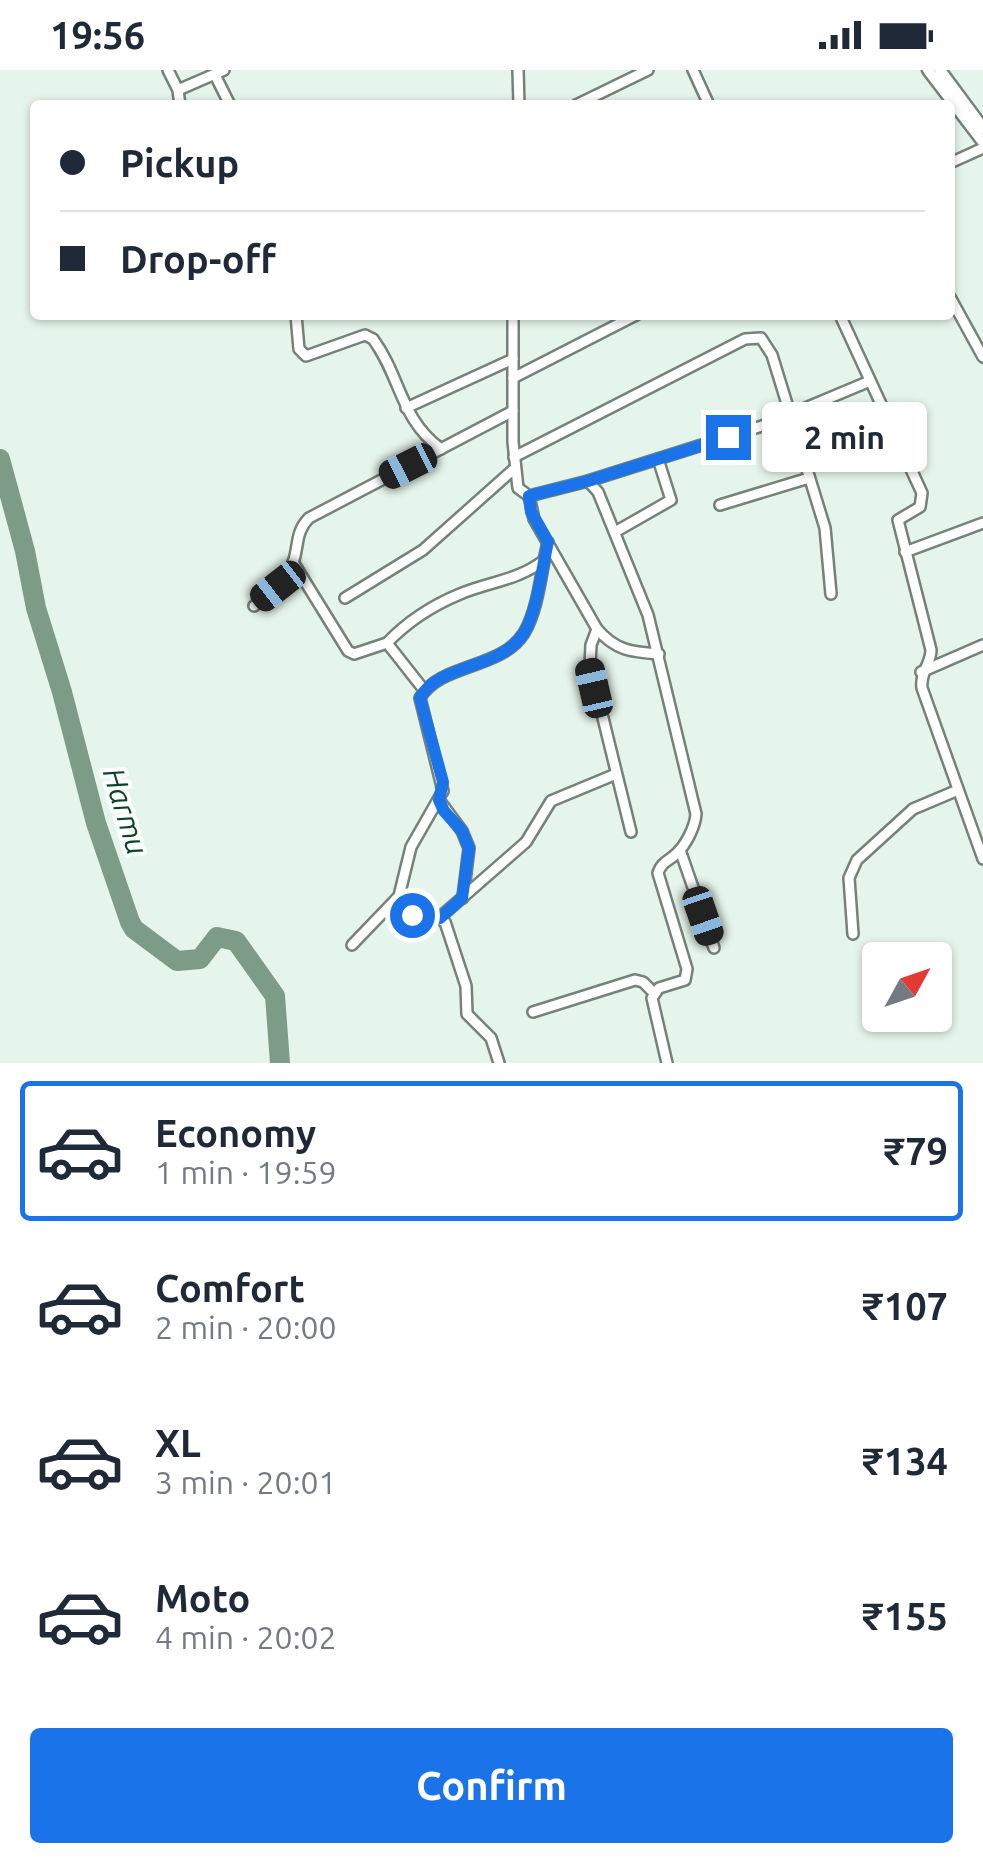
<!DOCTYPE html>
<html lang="en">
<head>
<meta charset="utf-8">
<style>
	:root { --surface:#fff; --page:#f2f2f3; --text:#1f2937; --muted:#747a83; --line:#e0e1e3; --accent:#1a73e8 }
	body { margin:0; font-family:Ubuntu,sans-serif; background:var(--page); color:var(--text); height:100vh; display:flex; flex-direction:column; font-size:38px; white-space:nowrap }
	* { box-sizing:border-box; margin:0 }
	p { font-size:32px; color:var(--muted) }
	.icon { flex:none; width:55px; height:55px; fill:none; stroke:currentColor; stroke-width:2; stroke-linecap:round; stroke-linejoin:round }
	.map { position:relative; height:993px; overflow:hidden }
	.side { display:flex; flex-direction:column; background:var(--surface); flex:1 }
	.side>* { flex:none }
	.top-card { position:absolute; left:30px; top:30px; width:925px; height:220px; border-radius:10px; box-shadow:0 2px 8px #0004; display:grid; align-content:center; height:220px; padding:0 30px; background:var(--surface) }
	.needle { width:65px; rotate:50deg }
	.buttons { position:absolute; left:862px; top:872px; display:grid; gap:20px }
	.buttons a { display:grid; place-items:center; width:90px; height:90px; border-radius:10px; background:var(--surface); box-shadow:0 2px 8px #0004; font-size:50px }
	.end { position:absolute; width:45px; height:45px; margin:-22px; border:12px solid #1a73e8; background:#fff; box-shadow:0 0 0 5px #fff }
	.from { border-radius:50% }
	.bubble { position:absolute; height:70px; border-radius:10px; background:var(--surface); box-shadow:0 2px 8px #0004; font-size:32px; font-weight:600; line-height:70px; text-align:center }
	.car { position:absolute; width:30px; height:60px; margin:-30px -15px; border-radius:12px; box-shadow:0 0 8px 2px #0007; background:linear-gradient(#222 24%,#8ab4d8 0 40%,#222 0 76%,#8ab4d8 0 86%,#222 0) }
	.top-card b { display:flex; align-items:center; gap:35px; height:95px; font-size:38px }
	.top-card b+b { border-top:2px solid var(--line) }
	.top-card i { width:25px; height:25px; background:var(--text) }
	ul { padding:18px 0 0; list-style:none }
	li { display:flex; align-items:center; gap:30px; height:140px; margin:0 20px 15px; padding:0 10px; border:5px solid transparent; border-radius:10px }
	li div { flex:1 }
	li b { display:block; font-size:38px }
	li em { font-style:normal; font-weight:600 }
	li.active { border-color:var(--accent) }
	li>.icon { width:90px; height:90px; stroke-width:1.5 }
	.action { display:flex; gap:20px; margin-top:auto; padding:20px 30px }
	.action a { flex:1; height:115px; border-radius:10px; background:var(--accent); color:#fff; font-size:40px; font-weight:600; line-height:115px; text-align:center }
	.status { display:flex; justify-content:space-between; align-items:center; height:70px; padding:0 50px; background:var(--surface); direction:ltr }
	.status svg { height:28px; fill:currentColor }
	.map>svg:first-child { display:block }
</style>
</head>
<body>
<div class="status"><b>19:56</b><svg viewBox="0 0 49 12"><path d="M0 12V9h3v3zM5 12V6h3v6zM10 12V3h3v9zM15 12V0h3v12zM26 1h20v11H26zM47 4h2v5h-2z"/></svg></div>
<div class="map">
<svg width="983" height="993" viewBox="0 0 983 993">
	<rect width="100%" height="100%" fill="#e6f5eb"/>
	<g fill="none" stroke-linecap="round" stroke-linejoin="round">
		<path stroke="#7d9c87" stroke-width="20" d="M0 389 25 481 36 538 62 622 96 753 130 852 134 859 177 891 200 889 217 867 236 871 275 926 280 993"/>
		<defs>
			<g id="minor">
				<path d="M168 0 178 20 180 35"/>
				<path d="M518 0 519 35"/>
				<path d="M693 0 709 35"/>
				<path d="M215 5 230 35"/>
				<path d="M178 20 224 0"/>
				<path d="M576 35 648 0"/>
				<path d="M950 93 983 78"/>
				<path d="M950 227 983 287"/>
				<path d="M296 245 299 279 306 286 365 265 373 269C401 307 400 349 441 379"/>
				<path d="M513 245V372L518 418 529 426 588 411 598 422 648 545 696 744C695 757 686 775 676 784 668 792 662 791 658 803L687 899 685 910 659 918 652 928 667 993"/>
				<path d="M840 245 922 423 920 437 898 450 931 580C931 594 920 602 922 618L983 789"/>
				<path d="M513 308 636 245"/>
				<path d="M406 338 513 289"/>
				<path d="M514 387 745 269 761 268 772 285 825 458 831 524"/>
				<path d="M588 411 762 356 870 311"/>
				<path d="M529 426 534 449 597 559C616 581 632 582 659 584"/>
				<path d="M720 435 809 408"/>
				<path d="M615 462 671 430 658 389"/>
				<path d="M905 482 983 453"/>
				<path d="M293 492 348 581 354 584 387 573 424 620"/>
				<path d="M345 528 423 480 514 399"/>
				<path d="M254 536C269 524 286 512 293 493 299 476 295 462 309 448L513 341"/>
				<path d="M597 559 591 575 590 595 631 762"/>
				<path d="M387 573C408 551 431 536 460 524 489 512 518 510 543 491"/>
				<path d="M921 602 983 575"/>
				<path d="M439 730 462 761 469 778 463 828"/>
				<path d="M680 780 714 878"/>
				<path d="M411 845H430L445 852 466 916 467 944 491 968 499 993"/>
				<path d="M439 848 526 772 551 731 616 704"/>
				<path d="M853 864 849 808 857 790 913 739 958 720"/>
				<path d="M352 875 399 826 411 777 443 721 420 628C440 593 501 600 524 563 539 538 541 500 548 472"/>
				<path d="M533 942 635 910 643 912 653 922"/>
			</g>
			<g id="tertiary">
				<path d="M928 0 983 72"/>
				<path d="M940 0 983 58"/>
			</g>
		</defs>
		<use href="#minor" stroke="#758279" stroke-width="14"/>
		<use href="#tertiary" stroke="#758279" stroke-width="15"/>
		<use href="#minor" stroke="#fff" stroke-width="9"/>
		<use href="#tertiary" stroke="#fff" stroke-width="10"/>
	</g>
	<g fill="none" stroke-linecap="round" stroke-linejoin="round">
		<path stroke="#1a73e8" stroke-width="12" d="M412 845 440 848 462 828 469 778 462 761 444 741 439 730 443 712 420 628C439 593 501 600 524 563 537 541 542 498 548 472L531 442 529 426 588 411 728 367"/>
	</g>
	<g text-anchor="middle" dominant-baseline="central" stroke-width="8" stroke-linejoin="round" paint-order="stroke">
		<g font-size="30" font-style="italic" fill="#0b4326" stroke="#fcfffd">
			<text transform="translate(126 741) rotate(73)">Harmu</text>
		</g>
	</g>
</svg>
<div class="buttons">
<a><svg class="needle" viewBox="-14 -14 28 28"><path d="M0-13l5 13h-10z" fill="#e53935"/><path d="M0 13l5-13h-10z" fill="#747a83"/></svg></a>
</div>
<i class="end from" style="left:412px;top:845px"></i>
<i class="end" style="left:728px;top:367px"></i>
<div class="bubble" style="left:762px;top:332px;width:165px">2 min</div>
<i class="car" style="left:408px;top:396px;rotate:243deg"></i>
<i class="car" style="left:278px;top:516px;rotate:232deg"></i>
<i class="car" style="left:594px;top:618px;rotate:347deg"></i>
<i class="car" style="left:703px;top:846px;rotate:161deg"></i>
<div class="top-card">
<b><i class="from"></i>Pickup</b>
<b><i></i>Drop-off</b>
</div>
</div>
<section class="side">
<ul>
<li class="active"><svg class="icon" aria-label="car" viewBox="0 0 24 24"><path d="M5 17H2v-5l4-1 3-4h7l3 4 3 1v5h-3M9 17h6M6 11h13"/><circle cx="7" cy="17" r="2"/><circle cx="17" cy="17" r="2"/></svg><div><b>Economy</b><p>1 min · 19:59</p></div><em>₹79</em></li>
<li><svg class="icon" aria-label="car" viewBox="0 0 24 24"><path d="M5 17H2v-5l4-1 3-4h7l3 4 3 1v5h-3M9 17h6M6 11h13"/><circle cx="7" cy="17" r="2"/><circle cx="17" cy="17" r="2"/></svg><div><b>Comfort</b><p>2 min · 20:00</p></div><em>₹107</em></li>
<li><svg class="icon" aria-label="car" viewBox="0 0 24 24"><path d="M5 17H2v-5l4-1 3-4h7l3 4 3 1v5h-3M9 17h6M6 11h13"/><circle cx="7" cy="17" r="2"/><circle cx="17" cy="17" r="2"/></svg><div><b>XL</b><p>3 min · 20:01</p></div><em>₹134</em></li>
<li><svg class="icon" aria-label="car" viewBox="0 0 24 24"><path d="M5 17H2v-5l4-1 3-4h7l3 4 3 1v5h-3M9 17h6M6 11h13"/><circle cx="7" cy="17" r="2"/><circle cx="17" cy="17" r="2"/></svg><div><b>Moto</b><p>4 min · 20:02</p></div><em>₹155</em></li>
</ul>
<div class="action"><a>Confirm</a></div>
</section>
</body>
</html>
